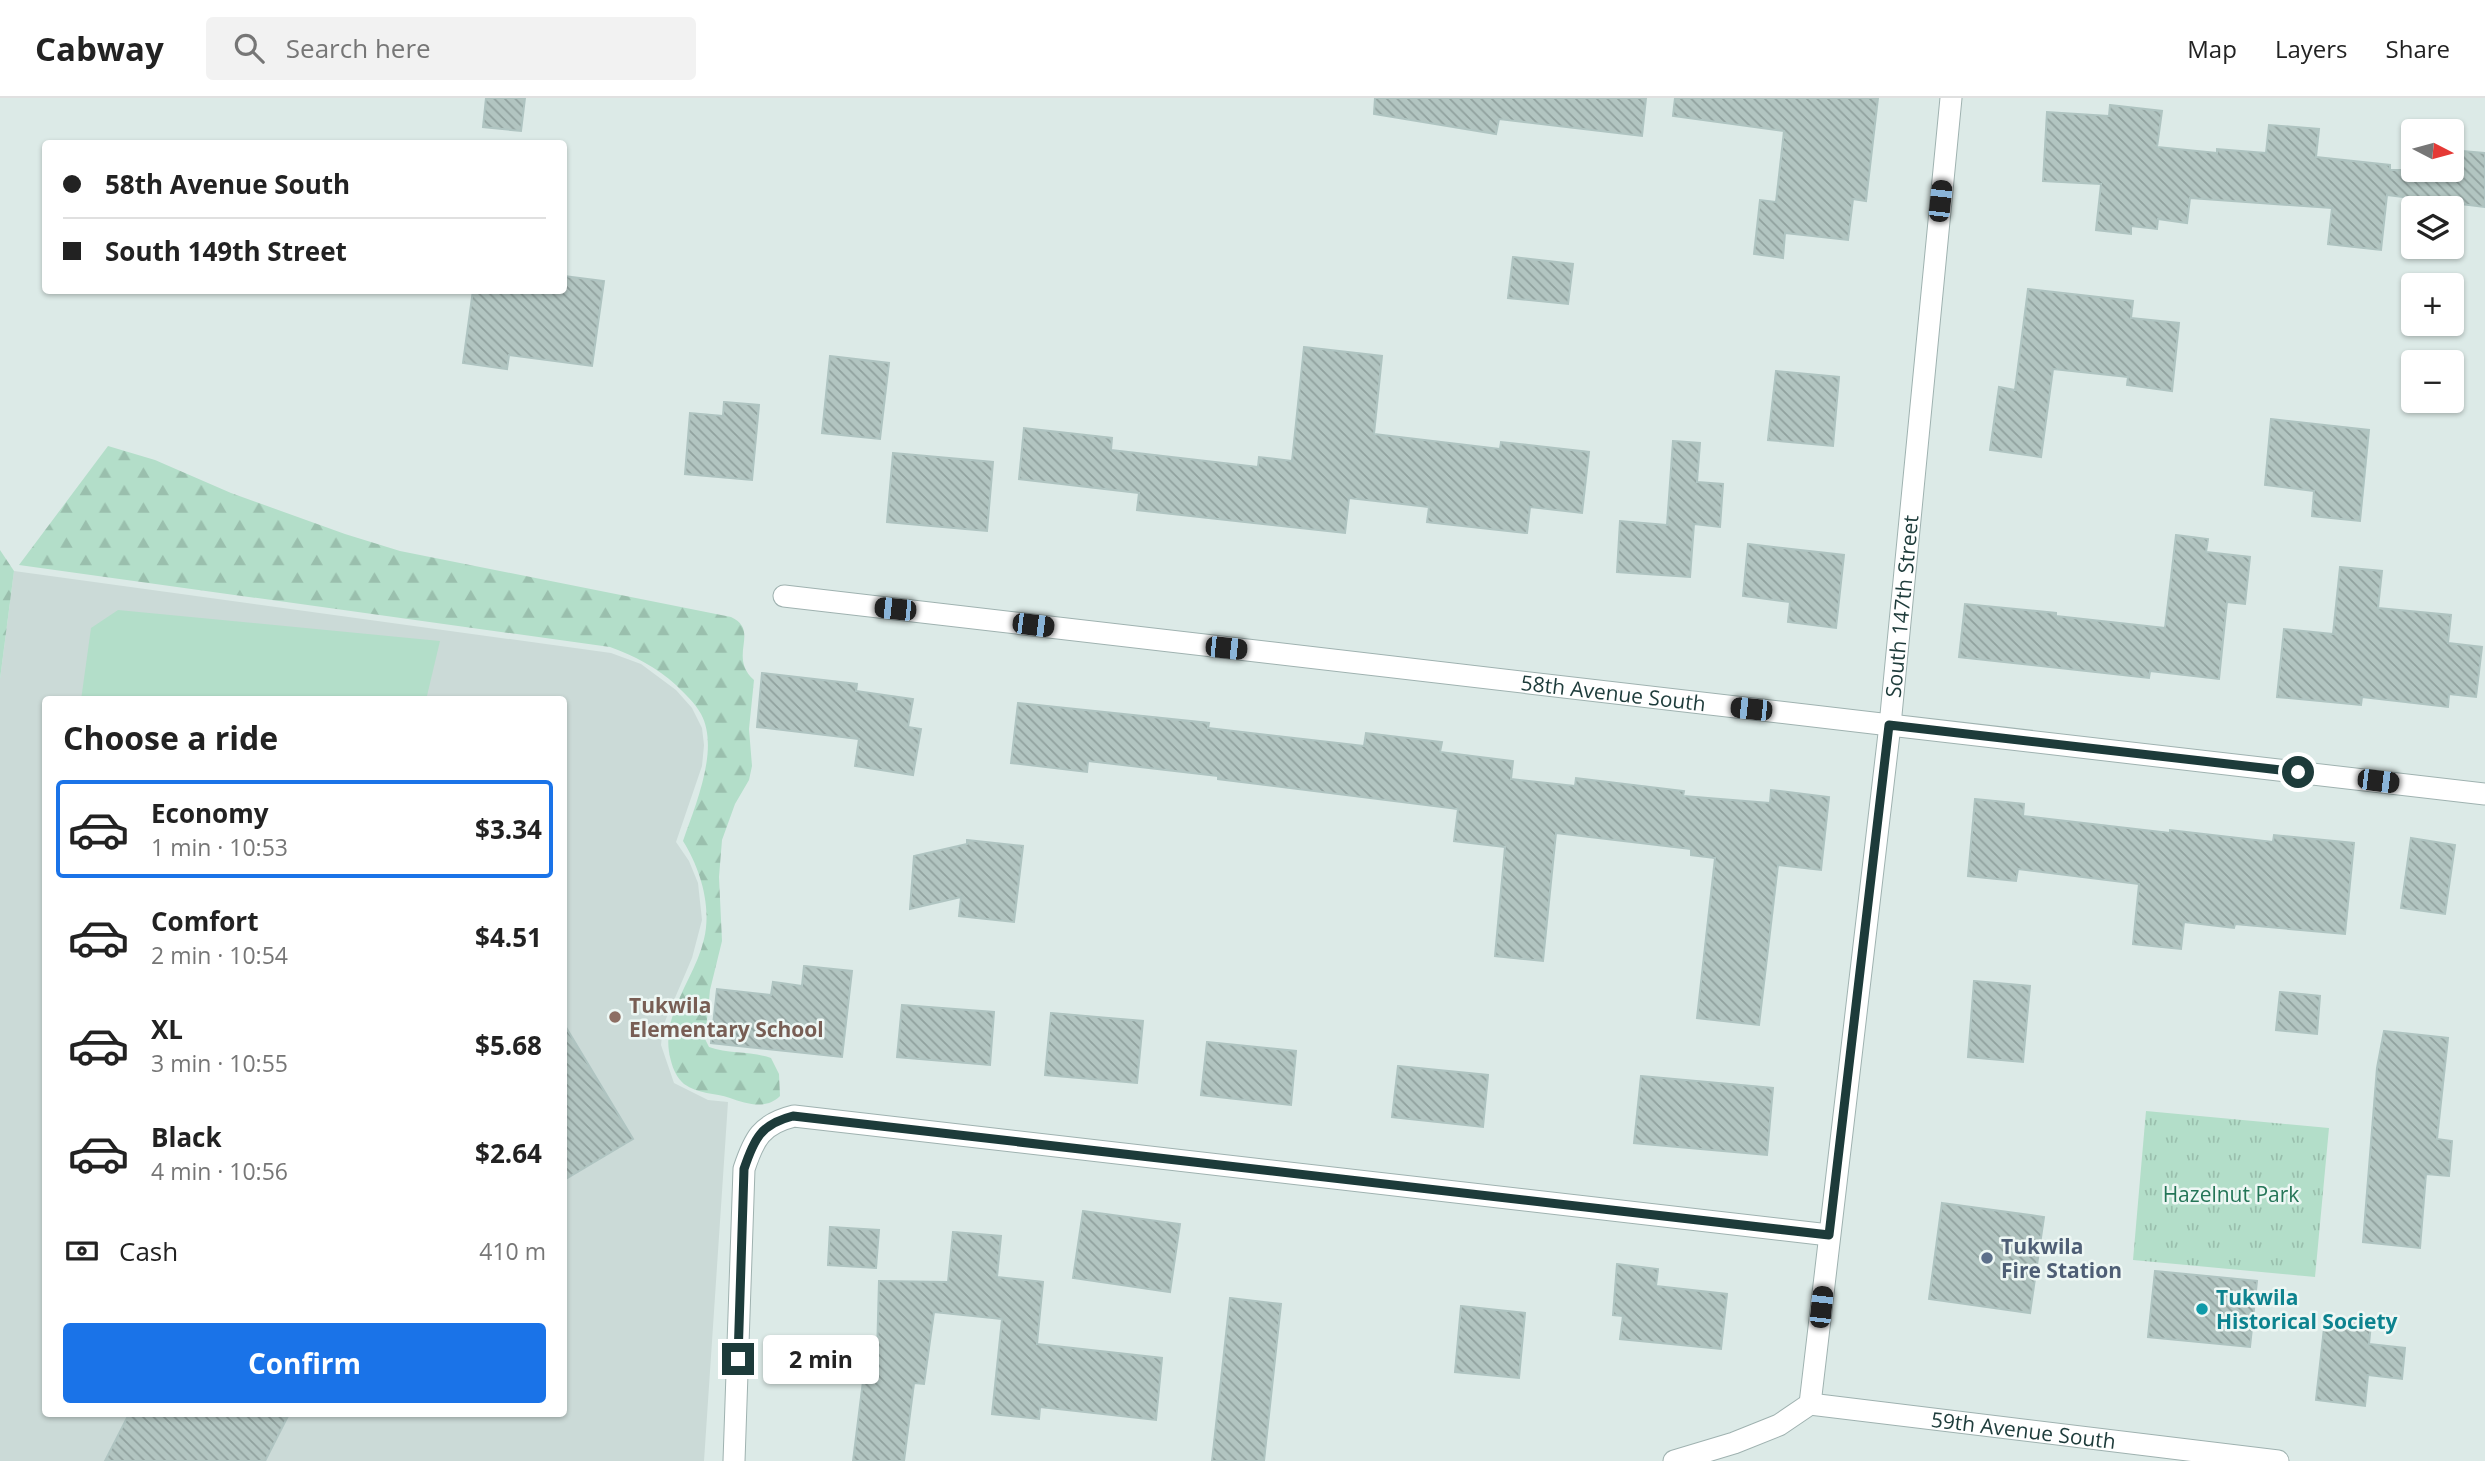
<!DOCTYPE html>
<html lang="en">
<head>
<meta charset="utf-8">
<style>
	:root { --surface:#fff; --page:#f2f2f2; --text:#222; --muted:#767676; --line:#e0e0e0; --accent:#1a73e8 }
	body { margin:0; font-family:"Open Sans",sans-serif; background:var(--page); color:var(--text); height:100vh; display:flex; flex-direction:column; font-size:26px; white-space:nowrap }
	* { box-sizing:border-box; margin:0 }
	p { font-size:23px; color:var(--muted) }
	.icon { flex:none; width:38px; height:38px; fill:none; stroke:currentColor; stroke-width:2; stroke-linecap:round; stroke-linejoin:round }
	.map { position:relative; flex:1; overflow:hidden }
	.drawer { position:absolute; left:42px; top:598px; width:525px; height:721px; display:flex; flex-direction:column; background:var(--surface); border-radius:7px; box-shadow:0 2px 5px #0004 }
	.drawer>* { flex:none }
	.banner { position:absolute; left:42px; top:42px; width:525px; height:154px; border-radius:7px; box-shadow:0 2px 5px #0004; display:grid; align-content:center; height:154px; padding:0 21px; background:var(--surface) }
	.needle { width:46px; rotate:96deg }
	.controls { position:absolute; left:2401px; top:21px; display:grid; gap:14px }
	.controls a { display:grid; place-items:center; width:63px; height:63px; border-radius:7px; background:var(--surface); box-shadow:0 2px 5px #0004; font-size:35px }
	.end { position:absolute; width:32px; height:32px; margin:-16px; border:9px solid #1d3b3a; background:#fff; box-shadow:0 0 0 4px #fff }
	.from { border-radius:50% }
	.bubble { position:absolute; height:49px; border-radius:7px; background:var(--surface); box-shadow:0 2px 5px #0004; font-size:23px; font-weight:700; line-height:49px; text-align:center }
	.car { position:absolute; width:21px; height:42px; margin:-21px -10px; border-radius:9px; box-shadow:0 0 5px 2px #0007; background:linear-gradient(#222 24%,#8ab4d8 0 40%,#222 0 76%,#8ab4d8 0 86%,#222 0) }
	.banner b { display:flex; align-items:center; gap:24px; height:66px; font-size:26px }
	.banner b+b { border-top:2px solid var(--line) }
	.banner i { width:18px; height:18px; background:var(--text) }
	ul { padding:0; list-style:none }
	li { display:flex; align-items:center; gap:21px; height:98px; margin:0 14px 10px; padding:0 7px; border:4px solid transparent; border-radius:7px }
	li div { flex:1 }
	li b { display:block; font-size:26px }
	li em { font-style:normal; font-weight:700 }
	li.selected { border-color:var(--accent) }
	li>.icon { width:63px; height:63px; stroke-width:1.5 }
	h2 { padding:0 21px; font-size:32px; line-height:84px }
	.pay { display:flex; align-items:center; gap:18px; height:77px; padding:0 21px; font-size:26px }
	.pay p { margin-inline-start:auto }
	.button { display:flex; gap:14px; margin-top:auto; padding:14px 21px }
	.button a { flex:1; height:80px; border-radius:7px; background:var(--accent); color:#fff; font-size:28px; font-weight:700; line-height:80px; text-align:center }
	header { display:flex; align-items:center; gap:42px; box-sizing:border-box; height:98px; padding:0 35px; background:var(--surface); border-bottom:2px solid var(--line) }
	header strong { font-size:33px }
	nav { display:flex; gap:38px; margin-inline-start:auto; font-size:24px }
	.search { width:490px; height:63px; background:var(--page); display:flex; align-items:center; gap:18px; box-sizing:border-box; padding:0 24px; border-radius:7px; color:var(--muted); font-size:26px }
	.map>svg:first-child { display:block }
</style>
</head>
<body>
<header>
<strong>Cabway</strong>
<div class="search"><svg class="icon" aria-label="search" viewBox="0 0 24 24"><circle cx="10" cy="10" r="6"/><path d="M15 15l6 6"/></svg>Search here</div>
<nav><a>Map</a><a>Layers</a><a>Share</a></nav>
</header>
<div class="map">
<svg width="2485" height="1363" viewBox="0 0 2485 1363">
	<defs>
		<pattern id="forest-firs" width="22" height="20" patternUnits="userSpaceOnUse" patternTransform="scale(1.75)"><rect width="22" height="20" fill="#b3dec9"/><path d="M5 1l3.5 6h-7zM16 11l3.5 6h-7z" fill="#9abfad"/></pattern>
		<pattern id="park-tufts" width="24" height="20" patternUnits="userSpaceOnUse" patternTransform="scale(1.75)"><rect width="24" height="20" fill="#b3dec9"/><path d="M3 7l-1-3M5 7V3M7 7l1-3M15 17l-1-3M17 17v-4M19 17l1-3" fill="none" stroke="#9abfad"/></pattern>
		<pattern id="building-back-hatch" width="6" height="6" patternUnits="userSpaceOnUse" patternTransform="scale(1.75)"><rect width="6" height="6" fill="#b2c5c1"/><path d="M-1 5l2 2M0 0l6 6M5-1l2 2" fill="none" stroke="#90a19e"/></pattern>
	</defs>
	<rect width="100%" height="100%" fill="#dceae7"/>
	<path fill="#cbdad7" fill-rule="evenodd" d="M14 473 611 555 641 566 676 592 692 610 702 630 704 647 702 668 676 744 689 763 698 785 702 822 692 860 663 928 661 947 674 985 708 1002 728 1004 704 1363H0V581ZM46 602H564V1316H46Z"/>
	<path fill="#b3dec9" d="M118 512 440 543 426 602H81L91 530Z"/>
	<g fill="url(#forest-firs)">
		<path d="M108 348 155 362 231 395 345 436 400 453 731 519C761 533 727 558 754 582L749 631 752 668 749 682 735 706 722 742 719 779 722 843 710 892 705 941 709 949C729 956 751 953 771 960L779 976 780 998C766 1012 747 1006 730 1000 715 995 698 996 684 986 677 980 673 971 671 963 658 918 695 882 704 841 712 808 700 770 683 743 695 708 720 651 701 616 695 605 685 596 676 587 656 569 635 558 610 549L19 467Z"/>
		<path d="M0 452 14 473 0 581Z"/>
	</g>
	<path fill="url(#park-tufts)" d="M2146 1013 2329 1030 2315 1179 2133 1162Z"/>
	<g fill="url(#building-back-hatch)" stroke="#afc4c1" stroke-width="2">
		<path d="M486 0H525L521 33 483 29Z"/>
		<path d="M1375 0H1646L1642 38 1499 21 1496 36 1374 16Z"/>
		<path d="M1675 0H1878L1866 103 1853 101 1848 142 1785 135 1783 160 1754 156 1760 102 1776 104 1784 33 1673 18Z"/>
		<path d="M2110 7 2162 13 2157 49 2217 55V51L2266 55 2269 27 2319 31 2316 59 2390 67V72H2452V52L2485 55V109L2387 97 2381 152 2328 146 2332 110 2190 100 2187 125 2158 121 2157 131 2131 128V136L2096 132 2101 86 2043 83 2047 14 2109 18Z"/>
		<path d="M1513 159 1573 166 1568 206 1508 200Z"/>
		<path d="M564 178 604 183 592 268 509 257 507 271 463 265 473 192H564Z"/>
		<path d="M2028 191 2133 203 2131 220 2179 225 2172 293 2127 287 2128 279 2053 271 2041 359 1990 352 1999 289 2015 292Z"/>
		<path d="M1304 249 1382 258 1374 336 1500 351 1501 344 1589 354 1582 415 1530 409 1527 435 1427 424 1429 409 1349 400 1345 435 1137 412 1139 395 1019 381 1024 330 1112 340 1111 352 1258 369 1259 359 1292 363Z"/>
		<path d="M830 258 889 265 880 341 822 335Z"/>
		<path d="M1776 273 1839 279 1833 348 1768 342Z"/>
		<path d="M724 304 759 307 752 382 685 376 690 315 723 318Z"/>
		<path d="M2271 321 2369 332 2360 423 2312 418 2314 393 2265 387Z"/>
		<path d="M1673 343 1700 345 1697 384 1723 386 1720 429 1694 426 1690 479 1617 474 1620 423 1667 427Z"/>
		<path d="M893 355 993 364 987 433 887 424Z"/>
		<path d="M2176 437 2208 441 2206 454 2250 459 2245 506 2227 504 2219 581 2150 573 2149 580 1959 559 1965 506 2056 515V518L2165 530Z"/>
		<path d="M1748 446 1844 457 1836 530 1788 524 1790 504 1743 498Z"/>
		<path d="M2340 469 2382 473 2378 510 2451 517 2448 545 2482 549 2476 599 2449 596 2448 609 2362 599 2361 607 2277 599 2284 531 2333 536Z"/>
		<path d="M762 575 857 586 856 593 913 601 908 629 921 631 913 677 855 668 859 641 757 629Z"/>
		<path d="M1018 605 1209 625 1208 630 1364 648 1366 635 1442 644 1440 654 1513 663 1511 681 1575 688 1576 680 1684 693 1683 698 1770 705 1771 692 1829 699 1821 772 1778 767 1759 927 1697 920 1715 760 1691 757V751L1556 735 1543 863 1495 858 1505 749 1454 743 1458 711 1218 681V678L1088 663 1087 674 1011 665Z"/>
		<path d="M1975 701 2024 706 2023 718 2170 735V732L2273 744 2274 737 2354 745 2345 836 2235 826 2234 830 2184 824 2181 851 2133 846 2139 786 2018 771 2016 783 1968 778Z"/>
		<path d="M2411 740 2455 747 2445 816 2401 810Z"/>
		<path d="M967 742 1023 748 1014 824 959 818 961 799 910 811 914 758 967 746Z"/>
		<path d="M804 868 852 873 842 959 711 945 717 891 771 897 773 884 802 888Z"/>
		<path d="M1974 883 2030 888 2023 964 1968 959Z"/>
		<path d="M2280 894 2320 898 2317 936 2276 932Z"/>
		<path d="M902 907 994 914 990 967 897 959Z"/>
		<path d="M1051 915 1143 923 1137 985 1045 977Z"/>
		<path d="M564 926 633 1041 564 1082Z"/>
		<path d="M2384 933 2448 940 2437 1041 2452 1043 2449 1078 2426 1076 2420 1150 2363 1144 2377 970Z"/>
		<path d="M1207 944 1296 953 1291 1007 1201 997Z"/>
		<path d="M1398 968 1488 977 1483 1029 1392 1019Z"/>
		<path d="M1641 978 1773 990 1767 1057 1634 1045Z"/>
		<path d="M1942 1105 2044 1119 2030 1215 1929 1201Z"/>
		<path d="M1083 1113 1180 1126 1170 1194 1073 1180Z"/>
		<path d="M830 1129 879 1132 876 1170 828 1167Z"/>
		<path d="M953 1134 1001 1138 997 1179 1043 1184 1037 1246 1162 1260 1156 1322 1040 1309 1039 1321 992 1316 1002 1221 934 1214 924 1286 914 1285 904 1363H853L863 1283 851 1282 855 1255 877 1257 879 1183 948 1184Z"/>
		<path d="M1617 1166 1658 1171 1656 1188 1727 1196 1721 1251 1620 1241 1623 1218 1613 1217Z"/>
		<path d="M2155 1173 2257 1183 2250 1249 2148 1239Z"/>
		<path d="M1230 1200 1281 1206 1264 1363H1212Z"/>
		<path d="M1461 1208 1525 1215 1519 1280 1455 1274Z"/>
		<path d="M2325 1221 2371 1226 2369 1246 2405 1250 2402 1281 2368 1277 2365 1308 2316 1302Z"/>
		<path d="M129 1316H289L265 1363H105Z"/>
	</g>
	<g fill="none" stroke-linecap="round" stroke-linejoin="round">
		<defs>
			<g id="minor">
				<path id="s1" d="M784 498 1890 627"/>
				<path id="s2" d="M1810 1306 1890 627 1951 0"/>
				<path id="s3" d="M1810 1306 2278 1363"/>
				<path d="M734 1363 744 1071C754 1041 761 1026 794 1018L1829 1137"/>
				<path d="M1674 1363 1734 1345 1779 1327 1810 1306"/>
			</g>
			<path id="tertiary" d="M1890 627 2485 696"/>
		</defs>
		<use href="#minor" stroke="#9fb2b0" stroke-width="23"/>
		<use href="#tertiary" stroke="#9fb2b0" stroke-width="23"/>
		<use href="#minor" stroke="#fff" stroke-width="21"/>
		<use href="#tertiary" stroke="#fff" stroke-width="21"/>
	</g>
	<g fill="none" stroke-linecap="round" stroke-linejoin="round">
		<path stroke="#1d3b3a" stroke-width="9" d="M738 1261 744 1071C754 1041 761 1026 793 1018L1829 1137 1889 627 2298 674"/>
	</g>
	<circle fill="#8d6e63" stroke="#edf7f4" stroke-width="2.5" cx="615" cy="919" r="7"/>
	<circle fill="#5c6f8a" stroke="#edf7f4" stroke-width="2.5" cx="1987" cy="1160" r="7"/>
	<circle fill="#0f9aa8" stroke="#edf7f4" stroke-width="2.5" cx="2202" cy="1211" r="7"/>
	<g text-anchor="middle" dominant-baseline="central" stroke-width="5" stroke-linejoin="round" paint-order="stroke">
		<g font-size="21" fill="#1d3b3a" stroke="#edf7f4">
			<text stroke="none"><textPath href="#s2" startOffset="803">South 147th Street</textPath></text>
			<text stroke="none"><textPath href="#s1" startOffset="835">58th Avenue South</textPath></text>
			<text stroke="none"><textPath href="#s3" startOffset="215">59th Avenue South</textPath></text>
		</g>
		<g font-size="21" font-weight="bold" fill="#785e54" stroke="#edf7f4" text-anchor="start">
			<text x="629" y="907">Tukwila<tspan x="629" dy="24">Elementary School</tspan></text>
		</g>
		<g font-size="21" fill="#247557" stroke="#edf7f4">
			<text x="2231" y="1096">Hazelnut Park</text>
		</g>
		<g font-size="21" font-weight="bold" fill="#4e5e75" stroke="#edf7f4" text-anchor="start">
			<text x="2001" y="1148">Tukwila<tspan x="2001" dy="24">Fire Station</tspan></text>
		</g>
		<g font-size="21" font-weight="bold" fill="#0d838f" stroke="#edf7f4" text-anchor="start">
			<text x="2216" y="1199">Tukwila<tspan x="2216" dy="24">Historical Society</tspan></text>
		</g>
	</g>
</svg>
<div class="controls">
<a><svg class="needle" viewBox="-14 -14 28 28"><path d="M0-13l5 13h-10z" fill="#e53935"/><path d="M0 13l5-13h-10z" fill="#767676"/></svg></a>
<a><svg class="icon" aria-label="layers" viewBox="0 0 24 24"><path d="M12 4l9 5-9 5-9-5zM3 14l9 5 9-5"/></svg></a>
<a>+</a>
<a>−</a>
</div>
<i class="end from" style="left:2298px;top:674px"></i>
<i class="end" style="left:738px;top:1261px"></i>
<div class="bubble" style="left:763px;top:1237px;width:116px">2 min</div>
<i class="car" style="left:1940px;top:103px;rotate:6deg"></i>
<i class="car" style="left:895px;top:511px;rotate:276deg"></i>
<i class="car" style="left:1033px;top:527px;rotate:97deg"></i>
<i class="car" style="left:1226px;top:550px;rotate:96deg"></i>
<i class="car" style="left:1751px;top:611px;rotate:276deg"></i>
<i class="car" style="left:2378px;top:683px;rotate:97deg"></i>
<i class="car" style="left:1821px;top:1209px;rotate:6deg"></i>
<div class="banner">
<b><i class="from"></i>58th Avenue South</b>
<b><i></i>South 149th Street</b>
</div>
<section class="drawer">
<h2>Choose a ride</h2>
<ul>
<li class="selected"><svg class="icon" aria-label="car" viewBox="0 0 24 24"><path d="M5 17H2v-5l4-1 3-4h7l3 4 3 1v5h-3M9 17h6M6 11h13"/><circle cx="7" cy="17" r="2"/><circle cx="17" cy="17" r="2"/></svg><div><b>Economy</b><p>1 min · 10:53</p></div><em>$3.34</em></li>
<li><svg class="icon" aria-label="car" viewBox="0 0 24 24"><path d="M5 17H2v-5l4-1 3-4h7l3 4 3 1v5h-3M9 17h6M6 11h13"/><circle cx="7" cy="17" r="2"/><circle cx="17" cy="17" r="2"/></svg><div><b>Comfort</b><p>2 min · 10:54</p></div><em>$4.51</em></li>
<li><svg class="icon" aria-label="car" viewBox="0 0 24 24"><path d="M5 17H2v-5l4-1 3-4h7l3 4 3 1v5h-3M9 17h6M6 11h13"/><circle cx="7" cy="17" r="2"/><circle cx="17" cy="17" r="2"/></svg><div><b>XL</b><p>3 min · 10:55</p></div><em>$5.68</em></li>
<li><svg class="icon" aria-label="car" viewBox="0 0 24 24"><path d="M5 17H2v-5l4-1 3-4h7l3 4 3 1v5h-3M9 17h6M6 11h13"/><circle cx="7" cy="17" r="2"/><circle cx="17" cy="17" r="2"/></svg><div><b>Black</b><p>4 min · 10:56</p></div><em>$2.64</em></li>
</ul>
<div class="pay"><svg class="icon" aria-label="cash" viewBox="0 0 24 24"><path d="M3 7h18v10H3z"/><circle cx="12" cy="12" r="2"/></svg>Cash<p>410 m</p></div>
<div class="button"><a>Confirm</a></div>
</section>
</div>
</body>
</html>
